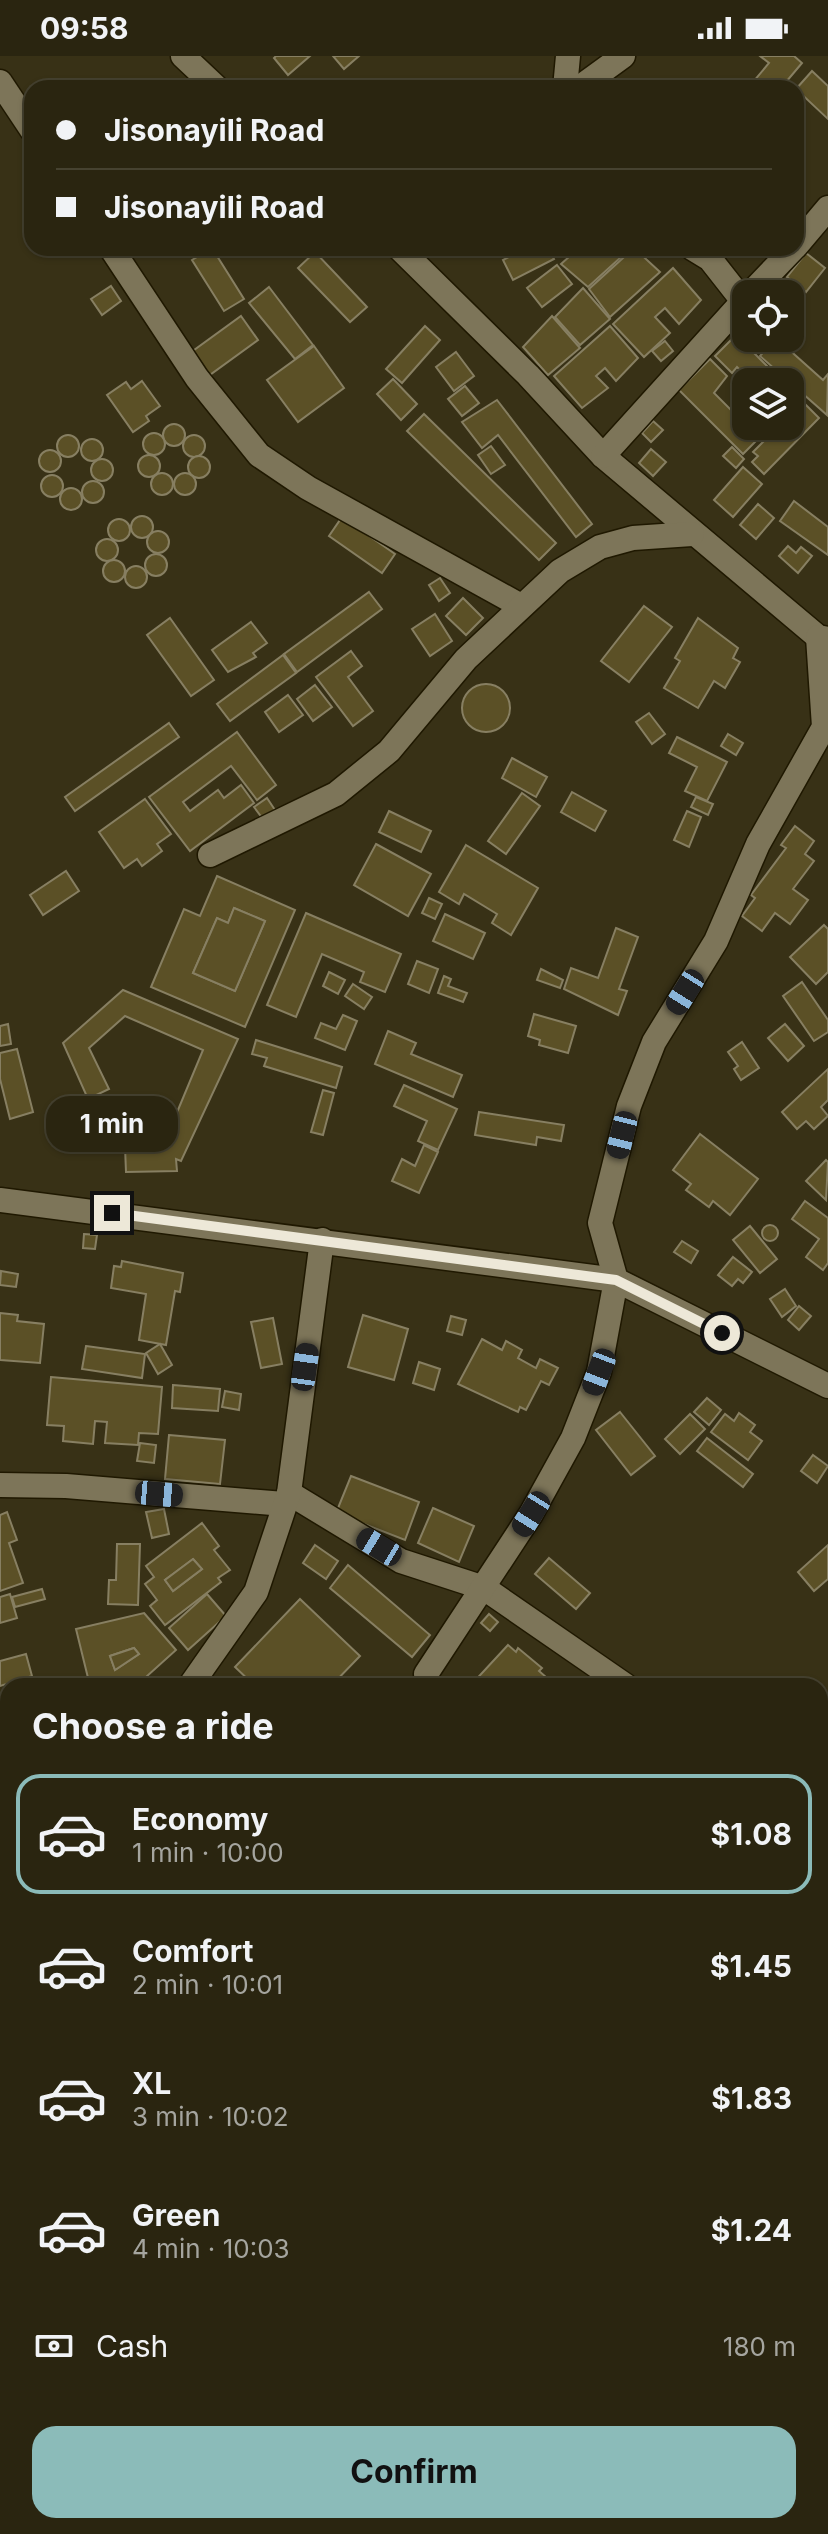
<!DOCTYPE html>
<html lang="en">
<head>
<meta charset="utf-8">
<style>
	:root { --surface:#2a2510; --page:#36311e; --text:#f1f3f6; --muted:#a5a59f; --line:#464230; --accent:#8bbbb9 }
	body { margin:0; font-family:Inter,sans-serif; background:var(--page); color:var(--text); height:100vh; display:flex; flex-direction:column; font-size:30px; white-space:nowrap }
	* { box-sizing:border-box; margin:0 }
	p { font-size:26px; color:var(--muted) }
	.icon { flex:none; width:44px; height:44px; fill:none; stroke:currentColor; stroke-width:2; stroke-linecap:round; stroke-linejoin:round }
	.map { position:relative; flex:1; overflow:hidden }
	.sheet { position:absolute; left:0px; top:1622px; width:828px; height:856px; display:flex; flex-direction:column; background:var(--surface); border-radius:24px 24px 0 0; box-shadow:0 2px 6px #0004,0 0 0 2px var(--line) }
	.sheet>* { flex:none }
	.guide { position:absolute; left:24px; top:24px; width:780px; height:176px; border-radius:24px; box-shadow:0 2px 6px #0004,0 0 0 2px var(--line); display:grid; align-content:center; height:176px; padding:0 32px; background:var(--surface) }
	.controls { position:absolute; left:732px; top:224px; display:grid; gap:16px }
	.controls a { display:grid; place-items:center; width:72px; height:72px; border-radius:16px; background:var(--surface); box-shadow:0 2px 6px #0004,0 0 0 2px var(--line); font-size:40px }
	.end { position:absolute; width:36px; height:36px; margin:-18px; border:10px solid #ede8d8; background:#111; box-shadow:0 0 0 4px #111 }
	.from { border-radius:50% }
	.bubble { position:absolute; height:56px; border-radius:24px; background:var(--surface); box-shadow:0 2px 6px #0004,0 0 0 2px var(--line); font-size:26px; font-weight:700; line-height:56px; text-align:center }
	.car { position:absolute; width:24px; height:48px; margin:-24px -12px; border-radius:10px; box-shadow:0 0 6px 2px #0007; background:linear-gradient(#222 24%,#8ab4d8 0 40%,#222 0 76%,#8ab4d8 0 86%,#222 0) }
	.guide b { display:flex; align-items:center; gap:28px; height:76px; font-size:30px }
	.guide b+b { border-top:2px solid var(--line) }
	.guide i { width:20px; height:20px; background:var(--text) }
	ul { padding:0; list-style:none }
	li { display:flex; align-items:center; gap:24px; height:120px; margin:0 16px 12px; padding:0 16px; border:4px solid transparent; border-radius:24px }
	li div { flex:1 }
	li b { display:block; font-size:30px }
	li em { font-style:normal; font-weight:700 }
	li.on { border-color:var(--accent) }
	li>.icon { width:72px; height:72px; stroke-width:1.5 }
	h2 { padding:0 32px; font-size:36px; line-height:96px }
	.pay { display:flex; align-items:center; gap:20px; height:88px; padding:0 32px; font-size:30px }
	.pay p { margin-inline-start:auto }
	.cta { display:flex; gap:16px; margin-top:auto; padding:16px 32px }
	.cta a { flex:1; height:92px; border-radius:24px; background:var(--accent); color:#111; font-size:32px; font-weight:700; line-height:92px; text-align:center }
	.status { display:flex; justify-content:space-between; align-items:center; height:56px; padding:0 40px; background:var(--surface); direction:ltr }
	.status svg { height:22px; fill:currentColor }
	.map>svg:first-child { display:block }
</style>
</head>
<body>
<div class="status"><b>09:58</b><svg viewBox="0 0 49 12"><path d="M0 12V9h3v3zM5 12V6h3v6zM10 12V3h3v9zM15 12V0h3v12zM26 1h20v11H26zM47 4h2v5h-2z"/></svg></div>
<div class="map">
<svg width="828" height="2478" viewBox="0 0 828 2478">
	<rect width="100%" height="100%" fill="#383116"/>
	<g fill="#5b5026" stroke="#877f62" stroke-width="2" fill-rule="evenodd">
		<path d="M276 0H310L288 19 274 2Z"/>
		<path d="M333 0H359L344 13Z"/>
		<path d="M760 0H794L802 7 781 32H748L769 7Z"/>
		<path d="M812 15 828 30V63L796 33Z"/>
		<path d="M212 192 244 243 224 255 192 204Z"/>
		<path d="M527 192H548L554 203 513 224 503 204Z"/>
		<path d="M579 192H631L588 231 561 208Z"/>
		<path d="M634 192 660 216 610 261 589 233Z"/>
		<path d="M315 196 367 251 350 266 298 212Z"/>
		<path d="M806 197 825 212 806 236 787 221Z"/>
		<path d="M557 209 572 228 542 251 527 232Z"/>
		<path d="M673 212 701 244 679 268 665 252 655 261 670 277 644 301 613 268Z"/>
		<path d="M111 230 121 245 102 259 91 243Z"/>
		<path d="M269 231 313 289 295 303 249 247Z"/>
		<path d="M583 232 610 263 580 289 555 261Z"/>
		<path d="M241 260 258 284 207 321 190 297Z"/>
		<path d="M552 260 580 292 548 319 523 291Z"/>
		<path d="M425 270 440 284 402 327 386 313Z"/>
		<path d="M610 270 638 302 616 325 605 312 596 320 608 332 582 352 554 320Z"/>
		<path d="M736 279 783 326H752L737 311 732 317 715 300Z"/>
		<path d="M776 282 823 324 828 318 827 359 760 300Z"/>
		<path d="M665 285 673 295 661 305 652 295Z"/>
		<path d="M314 290 344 332 298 366 267 324Z"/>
		<path d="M456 296 474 320 454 335 436 311Z"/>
		<path d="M710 303 727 320 714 337 759 382 743 398 679 334Z"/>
		<path d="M393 323 417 348 401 364 377 338Z"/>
		<path d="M142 325 160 350 146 360 149 365 133 376 107 339 126 326 131 333Z"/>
		<path d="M465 330 479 347 462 360 448 343Z"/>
		<path d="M790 333 819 362 764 418 752 406 758 400 753 396 779 370H790Z"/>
		<path d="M497 344 592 468 576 481 498 379 482 392 462 366Z"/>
		<path d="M424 358 556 487 539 504 407 375Z"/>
		<path d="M653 365 663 374 651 386 642 377Z"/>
		<circle cx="174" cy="379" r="11"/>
		<circle cx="154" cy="388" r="11"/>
		<circle cx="68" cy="390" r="11"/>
		<circle cx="194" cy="390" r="11"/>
		<circle cx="92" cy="394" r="11"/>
		<path d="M491 390 505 409 491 418 478 399Z"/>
		<path d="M732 391 744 403 736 412 723 400Z"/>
		<path d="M651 393 666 406 653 420 639 407Z"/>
		<circle cx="50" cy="405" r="11"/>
		<circle cx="149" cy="410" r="11"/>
		<circle cx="199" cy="411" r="11"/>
		<circle cx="102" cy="414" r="11"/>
		<path d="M743 411 762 428 733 461 714 444Z"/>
		<circle cx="162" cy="428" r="11"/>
		<circle cx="185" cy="428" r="11"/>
		<circle cx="52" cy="430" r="11"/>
		<circle cx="93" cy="436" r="11"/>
		<circle cx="71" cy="443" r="11"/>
		<path d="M794 445 828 471V499L780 465Z"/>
		<path d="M758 448 774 462 756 483 740 469Z"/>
		<circle cx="142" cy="471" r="11"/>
		<path d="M342 461 395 498 382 517 329 480Z"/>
		<circle cx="119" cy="474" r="11"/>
		<circle cx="158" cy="486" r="11"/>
		<circle cx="107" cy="494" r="11"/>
		<path d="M788 490 796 497 801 491 812 500 798 517 779 500Z"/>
		<circle cx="156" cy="509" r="11"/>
		<circle cx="114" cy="515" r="11"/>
		<circle cx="136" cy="521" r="11"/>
		<path d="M440 522 450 537 439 545 429 529Z"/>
		<path d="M369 536 382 553 297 616 284 598Z"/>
		<path d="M463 542 483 562 466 579 446 560Z"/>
		<path d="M644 550 672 571 629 626 601 605Z"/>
		<path d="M435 558 452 585 430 600 412 573Z"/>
		<path d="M170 562 214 624 191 640 147 579Z"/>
		<path d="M698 562 738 592 733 602 740 606 725 632 714 625 698 652 664 632 680 605 675 602Z"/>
		<path d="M251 566 267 587 253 597 256 601 228 616 212 594Z"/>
		<path d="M351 595 362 610 348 621 373 655 353 670 316 621Z"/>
		<path d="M283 599 296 617 230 665 217 648Z"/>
		<circle cx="486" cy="652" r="24"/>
		<path d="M315 629 332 651 313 665 297 643Z"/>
		<path d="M288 639 303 659 279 676 265 656Z"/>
		<path d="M649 657 665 678 652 688 636 666Z"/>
		<path d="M169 667 179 681 75 755 65 741Z"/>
		<path d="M237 676 276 729 257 744 231 710 183 746 190 755 218 734 224 742 241 729 254 747 190 795 149 741Z"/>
		<path d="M728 678 743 687 736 699 721 690Z"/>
		<path d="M677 681 727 706 707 745 685 735 697 711 669 697Z"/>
		<path d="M512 702 547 721 536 741 502 722Z"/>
		<path d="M572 736 606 755 595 775 561 756Z"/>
		<path d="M522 737 540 750 506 798 488 785Z"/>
		<path d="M696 741 713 748 708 759 691 751Z"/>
		<path d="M267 742 275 754 263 763 254 751Z"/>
		<path d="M145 743 171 778 157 788 162 795 142 810 137 803 124 812 99 776Z"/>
		<path d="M389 755 431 775 421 796 379 776Z"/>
		<path d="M687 755 701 761 689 791 674 784Z"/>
		<path d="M795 770 814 785 805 798 814 805 793 833 808 844 790 868 775 857 762 875 742 860 755 842 751 839 786 792 781 789Z"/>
		<path d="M376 788 431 818 408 860 354 829Z"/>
		<path d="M466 789 538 832 511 879 492 867 497 858 464 838 459 848 439 836Z"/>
		<path d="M66 815 79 835 43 859 30 839Z"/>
		<path d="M217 820 295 854 245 971 151 931 184 853 200 860ZM234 852 265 865 235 935 193 917 217 862 228 867Z"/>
		<path d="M429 842 442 848 435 863 422 857Z"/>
		<path d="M234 852 265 865 235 935 193 917 217 862 228 867Z"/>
		<path d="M306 857 401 898 385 936 360 926 364 916 322 898 296 961 267 949Z"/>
		<path d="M445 858 485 877 473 903 433 885Z"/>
		<path d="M824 869 828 873V916L816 928 790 901Z"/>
		<path d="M616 872 638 881 619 933 627 935 618 959 564 933 571 912 598 922Z"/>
		<path d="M417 905 438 913 429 937 408 928Z"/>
		<path d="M541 913 563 924 560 932 537 924Z"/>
		<path d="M329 916 345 924 338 938 323 930Z"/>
		<path d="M444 920 451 923 448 930 467 937 463 946 438 937Z"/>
		<path d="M802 926 828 964V976L814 985 783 940Z"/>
		<path d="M353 928 372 941 364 953 345 940Z"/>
		<path d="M123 934 238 983 181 1105 176 1103 177 1115 126 1116 125 1091 163 1090 203 994 125 960 89 992 109 1033 88 1043 63 987Z"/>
		<path d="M534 958 576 970 568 997 539 989 540 984 528 980Z"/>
		<path d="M343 959 357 965 345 994 315 982 321 967 336 973Z"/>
		<path d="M8 968 11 988 0 990V970Z"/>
		<path d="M785 968 804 990 788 1005 768 982Z"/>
		<path d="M388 975 416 987 411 998 462 1019 453 1041 375 1008Z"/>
		<path d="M256 984 342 1011 336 1032 264 1010 267 1002 252 998Z"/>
		<path d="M742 986 759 1012 741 1024 734 1013 738 1010 728 996Z"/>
		<path d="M17 993 33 1056 10 1063 0 1023V997Z"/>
		<path d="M828 1013V1044L821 1051 828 1060 814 1073 806 1065 797 1073 782 1056Z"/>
		<path d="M404 1029 457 1053 438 1094 418 1085 427 1065 394 1050Z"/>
		<path d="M323 1034 334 1037 323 1079 311 1076Z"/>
		<path d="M479 1056 564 1069 561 1085 537 1081 536 1089 475 1079Z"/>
		<path d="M700 1078 758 1123 730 1159 713 1145 709 1151 686 1134 691 1128 673 1114Z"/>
		<path d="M424 1089 438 1096 419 1137 392 1125 402 1103 415 1110Z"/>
		<path d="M826 1104 828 1106 826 1144 806 1125Z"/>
		<path d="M805 1145 828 1162V1207L823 1214 806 1201 819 1183 792 1163Z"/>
		<circle cx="770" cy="1177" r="8"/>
		<path d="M750 1170 777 1203 760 1217 733 1184Z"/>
		<path d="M84 1178 97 1179 95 1193 83 1192Z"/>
		<path d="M682 1185 698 1195 691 1207 674 1196Z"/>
		<path d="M733 1201 752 1216 743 1227 738 1223 732 1230 718 1219Z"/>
		<path d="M122 1205 183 1217 180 1236 175 1235 166 1289 139 1284 146 1238 111 1232 114 1210 121 1211Z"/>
		<path d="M1 1215 18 1218 16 1231 0 1229Z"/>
		<path d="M785 1233 796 1250 782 1261 770 1243Z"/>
		<path d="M799 1250 811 1260 799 1274 788 1264Z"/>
		<path d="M0 1257 18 1259 17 1265 44 1268 40 1307 0 1304Z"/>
		<path d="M363 1259 408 1273 394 1324 348 1311Z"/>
		<path d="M451 1260 466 1264 462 1279 447 1275Z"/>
		<path d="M273 1262 282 1308 261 1312 251 1266Z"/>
		<path d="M482 1283 502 1294 506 1285 522 1294 518 1302 536 1312 540 1303 558 1312 549 1329 541 1325 526 1354 520 1351 518 1356 458 1328Z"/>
		<path d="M160 1288 172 1309 158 1318 146 1297Z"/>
		<path d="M86 1290 145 1298 142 1322 82 1313Z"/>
		<path d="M419 1306 440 1313 434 1334 413 1327Z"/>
		<path d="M51 1321 162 1331 158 1378 139 1377 138 1389 105 1387 107 1366 95 1365 93 1388 63 1385 64 1370 47 1369Z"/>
		<path d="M173 1329 220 1333 218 1355 172 1352Z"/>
		<path d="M225 1335 241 1338 239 1354 222 1351Z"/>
		<path d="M707 1342 721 1354 709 1369 694 1356Z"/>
		<path d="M620 1356 655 1400 631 1419 596 1374Z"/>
		<path d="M739 1357 755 1369 750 1376 762 1385 748 1404 711 1376 725 1358 734 1365Z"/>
		<path d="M690 1358 705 1373 680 1398 665 1383Z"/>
		<path d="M169 1379 225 1384 220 1428 165 1423Z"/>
		<path d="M707 1382 753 1418 743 1431 697 1395Z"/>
		<path d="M140 1387 156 1389 154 1407 137 1405Z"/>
		<path d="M813 1399 828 1410 817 1427 801 1415Z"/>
		<path d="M351 1420 419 1446 405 1484 336 1457Z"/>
		<path d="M433 1452 474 1470 459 1506 418 1487Z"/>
		<path d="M164 1453 169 1478 152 1482 146 1456Z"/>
		<path d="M7 1456 17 1484 9 1487 23 1527 0 1535V1459Z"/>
		<path d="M202 1467 219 1490 214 1494 230 1514 218 1522 221 1526 165 1569 150 1550 157 1544 145 1528 154 1521 146 1510ZM193 1503 202 1513 173 1535 165 1524Z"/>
		<path d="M117 1488H140L138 1549 108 1548 109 1524H116Z"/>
		<path d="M315 1489 338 1505 326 1523 303 1507Z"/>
		<path d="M828 1489V1523L814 1535 798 1516Z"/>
		<path d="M549 1502 590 1537 576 1553 535 1518Z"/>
		<path d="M193 1503 202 1513 173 1535 165 1524Z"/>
		<path d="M348 1509 430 1579 412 1601 330 1532Z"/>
		<path d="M42 1533 45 1543 15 1551 12 1541Z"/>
		<path d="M10 1538 17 1562 0 1567V1541Z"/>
		<path d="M207 1538 226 1560 188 1594 169 1572Z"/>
		<path d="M300 1543 360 1600 331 1630H255L235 1611Z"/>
		<path d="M144 1557 176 1594 136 1630H90L76 1573ZM134 1592 139 1598 115 1614 110 1600Z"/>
		<path d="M489 1558 498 1566 490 1575 481 1567Z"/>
		<path d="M508 1589 516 1596 518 1592 542 1612 539 1615 546 1621 538 1630H470Z"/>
		<path d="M134 1592 139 1598 115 1614 110 1600Z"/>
		<path d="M26 1598 32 1620 0 1630V1605Z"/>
		<path d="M8 1642V1674L0 1677V1645Z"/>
		<path d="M826 1869 828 1871V1906L820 1896V1874Z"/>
		<path d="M0 1881 8 1888V1948L0 1956V1923L7 1917 0 1911Z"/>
		<path d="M828 1940V2013L820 2020V1948Z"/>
		<path d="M8 1978V2016L0 2008V1985Z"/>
		<path d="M8 2075V2106L0 2116V2084Z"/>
		<path d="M8 2106V2140L0 2133V2116Z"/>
		<path d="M0 2133 8 2140V2170L0 2163Z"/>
		<path d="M0 2180 8 2187V2226L0 2219Z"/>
		<path d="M828 2270V2315L820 2325V2280Z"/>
		<path d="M27 2470H96L105 2478H62L56 2472 51 2478H21Z"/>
		<path d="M586 2470H609L619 2478H579Z"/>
	</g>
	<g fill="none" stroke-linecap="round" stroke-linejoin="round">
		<defs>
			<g id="street">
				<path d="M183 0 217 32"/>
				<path d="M0 26 32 74"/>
				<path d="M565 32 568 0"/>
				<path d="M579 32 623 0"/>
				<path d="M796 190 828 152"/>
				<path d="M111 192 197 322 259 399 308 432 521 550"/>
				<path d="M399 192 528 319 603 400 818 581 828 583"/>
				<path d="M692 192 710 203 743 245"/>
				<path d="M750 238 794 192"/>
				<path d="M603 400 746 242"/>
				<path d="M210 799 336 738 389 695 466 603 560 515 600 491 633 482 692 478"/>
				<path d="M0 1144 616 1224 828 1330"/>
				<path d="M0 1429 66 1430 284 1448"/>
				<path d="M289 1437 401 1505 484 1532 626 1630"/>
				<path d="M426 1618 531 1458 573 1382 599 1316 616 1224 600 1167 629 1050 654 986 716 885 758 788 824 671 818 581"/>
				<path d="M190 1630 256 1536 289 1437 322 1184"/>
				<path d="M820 1749 828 1738"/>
				<path d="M820 1770 828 1777"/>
				<path d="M0 1801 8 1795"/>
				<path d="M0 2305 8 2293"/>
				<path d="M0 2337 8 2343"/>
				<path d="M175 2470 193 2478"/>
				<path d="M285 2470 293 2478"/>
				<path d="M228 2478 237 2470"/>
			</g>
			<g id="secondary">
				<path d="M820 2444 828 2434"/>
				<path d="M791 2478 797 2470"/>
			</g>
		</defs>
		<use href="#street" stroke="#1f1800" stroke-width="27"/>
		<use href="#secondary" stroke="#1f1800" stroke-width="35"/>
		<use href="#street" stroke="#7d7559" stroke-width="24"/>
		<use href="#secondary" stroke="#7d7559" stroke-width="32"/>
	</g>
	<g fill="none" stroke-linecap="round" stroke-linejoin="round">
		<path stroke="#ede8d8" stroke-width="10" d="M112 1157 616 1224 722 1277"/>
	</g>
</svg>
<div class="controls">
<a><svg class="icon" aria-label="locate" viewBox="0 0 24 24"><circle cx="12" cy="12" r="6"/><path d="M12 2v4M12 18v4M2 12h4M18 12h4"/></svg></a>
<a><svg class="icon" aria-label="layers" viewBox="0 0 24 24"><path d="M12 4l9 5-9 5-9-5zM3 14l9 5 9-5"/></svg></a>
</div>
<i class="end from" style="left:722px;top:1277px"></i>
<i class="end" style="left:112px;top:1157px"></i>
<div class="bubble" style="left:46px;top:1040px;width:132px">1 min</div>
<i class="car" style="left:685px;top:936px;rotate:212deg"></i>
<i class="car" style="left:622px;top:1079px;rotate:194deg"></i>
<i class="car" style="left:305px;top:1311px;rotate:8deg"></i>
<i class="car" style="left:599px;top:1316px;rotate:201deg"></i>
<i class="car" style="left:159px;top:1438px;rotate:95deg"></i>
<i class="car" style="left:531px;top:1458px;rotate:212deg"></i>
<i class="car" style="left:379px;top:1491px;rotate:301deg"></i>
<div class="guide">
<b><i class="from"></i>Jisonayili Road</b>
<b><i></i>Jisonayili Road</b>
</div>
<section class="sheet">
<h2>Choose a ride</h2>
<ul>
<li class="on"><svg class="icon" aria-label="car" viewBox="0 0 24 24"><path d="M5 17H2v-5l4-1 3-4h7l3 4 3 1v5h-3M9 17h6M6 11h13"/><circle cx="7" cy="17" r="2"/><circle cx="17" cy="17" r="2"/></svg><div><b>Economy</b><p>1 min · 10:00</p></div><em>$1.08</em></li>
<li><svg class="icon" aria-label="car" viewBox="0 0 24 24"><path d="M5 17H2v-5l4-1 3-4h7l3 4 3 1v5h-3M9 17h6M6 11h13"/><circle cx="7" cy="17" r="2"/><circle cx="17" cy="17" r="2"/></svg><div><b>Comfort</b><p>2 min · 10:01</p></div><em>$1.45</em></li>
<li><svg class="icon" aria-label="car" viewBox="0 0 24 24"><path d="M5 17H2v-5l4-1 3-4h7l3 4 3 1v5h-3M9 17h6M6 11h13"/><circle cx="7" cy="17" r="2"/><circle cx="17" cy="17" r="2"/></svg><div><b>XL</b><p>3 min · 10:02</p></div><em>$1.83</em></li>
<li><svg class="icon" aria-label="car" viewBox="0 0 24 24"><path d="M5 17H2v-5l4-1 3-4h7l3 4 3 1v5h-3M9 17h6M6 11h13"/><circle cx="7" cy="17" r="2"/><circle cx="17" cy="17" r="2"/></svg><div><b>Green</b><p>4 min · 10:03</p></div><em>$1.24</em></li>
</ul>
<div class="pay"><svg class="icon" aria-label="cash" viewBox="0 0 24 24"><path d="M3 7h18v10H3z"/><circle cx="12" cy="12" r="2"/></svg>Cash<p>180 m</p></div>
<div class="cta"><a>Confirm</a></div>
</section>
</div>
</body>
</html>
